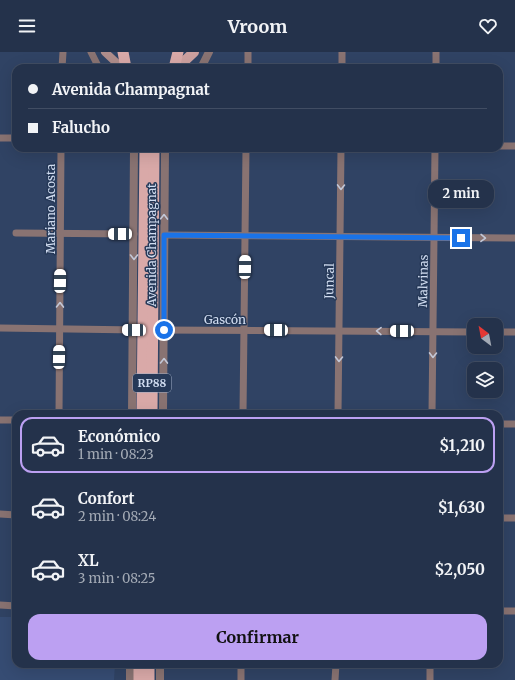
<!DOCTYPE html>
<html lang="es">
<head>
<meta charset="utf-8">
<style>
	:root { --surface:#24324b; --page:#2c3a52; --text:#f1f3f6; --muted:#a3aab5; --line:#414d63; --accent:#bca0f2 }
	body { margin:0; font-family:Merriweather,serif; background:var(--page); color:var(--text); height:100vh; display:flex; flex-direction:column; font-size:15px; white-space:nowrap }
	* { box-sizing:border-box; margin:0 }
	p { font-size:13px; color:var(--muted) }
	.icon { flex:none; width:22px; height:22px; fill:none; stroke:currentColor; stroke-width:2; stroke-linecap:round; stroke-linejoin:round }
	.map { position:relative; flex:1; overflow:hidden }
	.sheet { position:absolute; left:12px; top:358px; width:491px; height:258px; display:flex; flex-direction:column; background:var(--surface); border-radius:12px; box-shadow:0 4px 16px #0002,0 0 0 1px var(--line) }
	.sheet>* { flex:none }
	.banner { position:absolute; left:12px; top:12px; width:491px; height:88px; border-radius:12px; box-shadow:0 4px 16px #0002,0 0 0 1px var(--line); display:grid; align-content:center; height:88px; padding:0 16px; background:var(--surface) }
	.needle { width:26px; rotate:328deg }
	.tools { position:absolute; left:467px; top:266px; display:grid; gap:8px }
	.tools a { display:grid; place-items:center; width:36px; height:36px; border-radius:8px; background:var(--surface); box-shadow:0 4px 16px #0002,0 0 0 1px var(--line); font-size:20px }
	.end { position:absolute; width:18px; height:18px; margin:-9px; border:5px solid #1a73e8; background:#fff; box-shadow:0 0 0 2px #fff }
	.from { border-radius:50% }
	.bubble { position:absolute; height:28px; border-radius:12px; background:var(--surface); box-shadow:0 4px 16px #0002,0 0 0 1px var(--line); font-size:13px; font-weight:700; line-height:28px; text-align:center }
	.car { position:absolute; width:12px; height:24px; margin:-12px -6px; border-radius:5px; box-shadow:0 0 3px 1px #0007; background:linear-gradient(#fff 24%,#345 0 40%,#fff 0 76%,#345 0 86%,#fff 0) }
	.banner b { display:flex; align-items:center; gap:14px; height:38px; font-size:15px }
	.banner b+b { border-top:1px solid var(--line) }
	.banner i { width:10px; height:10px; background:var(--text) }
	ul { padding:7px 0 0; list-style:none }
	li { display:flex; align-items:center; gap:12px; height:56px; margin:0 8px 6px; padding:0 8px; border:2px solid transparent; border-radius:12px }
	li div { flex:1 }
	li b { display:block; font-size:15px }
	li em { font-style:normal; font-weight:700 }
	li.on { border-color:var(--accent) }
	li>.icon { width:36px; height:36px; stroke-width:1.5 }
	.action { display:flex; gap:8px; margin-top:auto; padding:8px 16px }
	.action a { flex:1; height:46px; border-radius:12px; background:var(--accent); color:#111; font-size:16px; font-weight:700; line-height:46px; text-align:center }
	header { display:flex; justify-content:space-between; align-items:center; height:52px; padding:0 16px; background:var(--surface); font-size:18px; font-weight:700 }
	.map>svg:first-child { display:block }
</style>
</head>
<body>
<header><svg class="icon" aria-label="menu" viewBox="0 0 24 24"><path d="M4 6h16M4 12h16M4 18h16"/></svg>Vroom<svg class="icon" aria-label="heart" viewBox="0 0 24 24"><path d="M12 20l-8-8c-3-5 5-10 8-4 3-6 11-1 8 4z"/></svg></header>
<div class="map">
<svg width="515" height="628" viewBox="0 0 515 628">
	<rect width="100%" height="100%" fill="#304364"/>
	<path fill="#364c73" d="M0 565H16V612H115L114 628H0Z"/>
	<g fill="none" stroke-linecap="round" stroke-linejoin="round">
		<g stroke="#897372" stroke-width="7">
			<path d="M91 0 99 16"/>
			<path d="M62 16 63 0"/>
			<path d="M248 16V0"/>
			<path d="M342 16V0"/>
			<path d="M436 16V0"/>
			<path d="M0 86H16"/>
			<path d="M499 94H515"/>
			<path d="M16 181 134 182"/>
			<path d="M164 183 515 186"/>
			<path d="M0 276 138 278"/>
			<path d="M158 278 474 280"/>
			<path d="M496 280H515"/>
			<path d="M59 362 61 96"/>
			<path d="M243 362 246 96"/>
			<path d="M338 362 341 96"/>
			<path d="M432 362 435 96"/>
			<path d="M0 368H16"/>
			<path d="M499 372H515"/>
			<path d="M0 462 16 463"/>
			<path d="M499 466H515"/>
			<path d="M0 553 16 554"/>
			<path d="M499 559H515"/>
			<path d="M241 628V612"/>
			<path d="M335 628 336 612"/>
			<path d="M430 628V612"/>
		</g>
		<g stroke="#897372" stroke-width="8">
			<path d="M201 16 209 0"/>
			<path d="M132 362 134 96"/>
			<path d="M163 362 165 96"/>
			<path d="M130 628V612"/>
			<path d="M160 628V612"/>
		</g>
		<path stroke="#af8d8b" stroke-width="8" d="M105 0 122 16"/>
		<path stroke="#cca09f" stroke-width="10" d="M177 16 194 0"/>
		<g stroke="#d9a9a8" stroke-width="11">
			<path d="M123 0 126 16"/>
			<path d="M174 16 178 0"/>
			<path d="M142 362 145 96"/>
			<path d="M152 362 154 96"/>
			<path d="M139 628V612"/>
			<path d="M149 628V612"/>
		</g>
	</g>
	<defs><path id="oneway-chevron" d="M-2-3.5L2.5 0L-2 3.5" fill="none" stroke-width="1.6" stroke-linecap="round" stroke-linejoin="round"/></defs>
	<g stroke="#c3c8d8">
		<use href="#oneway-chevron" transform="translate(341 135) rotate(91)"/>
		<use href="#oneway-chevron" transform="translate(164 165) rotate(-89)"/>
		<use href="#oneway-chevron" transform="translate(483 186) rotate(1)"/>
		<use href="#oneway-chevron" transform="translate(134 205) rotate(90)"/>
		<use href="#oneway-chevron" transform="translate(60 253) rotate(-89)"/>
		<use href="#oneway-chevron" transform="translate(379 279) rotate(-179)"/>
		<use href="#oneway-chevron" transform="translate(433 303) rotate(91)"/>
		<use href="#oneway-chevron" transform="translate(339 307) rotate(91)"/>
		<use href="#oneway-chevron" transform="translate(164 309) rotate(-89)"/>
	</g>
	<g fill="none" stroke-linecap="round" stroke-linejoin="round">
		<path stroke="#1a73e8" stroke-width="5" d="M164 278V183L461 186"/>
	</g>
	<g text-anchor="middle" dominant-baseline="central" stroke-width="3" stroke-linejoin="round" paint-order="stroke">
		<rect fill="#263958" stroke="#9eacc3" stroke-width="1" x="133" y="322" width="38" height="18" rx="3"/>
		<g font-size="11" font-weight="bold" fill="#d1ddf1">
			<text x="152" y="331">RP88</text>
		</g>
		<g font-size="12" fill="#d1ddf1" stroke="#263958">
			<text transform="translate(50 157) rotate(-90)">Mariano Acosta</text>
			<text transform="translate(151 193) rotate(-90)">Avenida Champagnat</text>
			<text transform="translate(329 229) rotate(-89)">Juncal</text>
			<text transform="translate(423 229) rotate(-89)">Malvinas</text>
			<text x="225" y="267">Gascón</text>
		</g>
	</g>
</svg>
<div class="tools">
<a><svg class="needle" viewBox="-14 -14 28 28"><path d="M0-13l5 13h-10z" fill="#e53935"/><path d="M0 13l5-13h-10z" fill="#a3aab5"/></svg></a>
<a><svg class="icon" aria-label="layers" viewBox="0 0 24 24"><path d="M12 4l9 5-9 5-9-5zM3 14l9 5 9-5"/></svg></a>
</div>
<i class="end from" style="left:164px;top:278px"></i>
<i class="end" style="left:461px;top:186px"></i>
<div class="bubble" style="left:428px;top:128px;width:66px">2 min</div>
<i class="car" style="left:120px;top:182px;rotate:270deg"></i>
<i class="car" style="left:245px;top:215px;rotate:1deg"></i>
<i class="car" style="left:60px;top:229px;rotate:1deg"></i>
<i class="car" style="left:134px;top:278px;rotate:271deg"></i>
<i class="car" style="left:276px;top:278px;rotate:271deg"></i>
<i class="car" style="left:402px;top:279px;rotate:270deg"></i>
<i class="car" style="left:59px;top:305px;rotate:1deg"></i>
<div class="banner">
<b><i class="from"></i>Avenida Champagnat</b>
<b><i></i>Falucho</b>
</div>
<section class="sheet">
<ul>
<li class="on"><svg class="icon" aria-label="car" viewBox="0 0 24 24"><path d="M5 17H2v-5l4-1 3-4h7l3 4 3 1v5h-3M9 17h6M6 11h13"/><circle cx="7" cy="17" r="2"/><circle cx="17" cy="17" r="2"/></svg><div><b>Económico</b><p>1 min · 08:23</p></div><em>$1,210</em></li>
<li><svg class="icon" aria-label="car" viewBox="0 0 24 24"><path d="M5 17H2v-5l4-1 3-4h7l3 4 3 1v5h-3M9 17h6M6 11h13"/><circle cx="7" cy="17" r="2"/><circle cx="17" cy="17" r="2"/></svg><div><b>Confort</b><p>2 min · 08:24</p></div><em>$1,630</em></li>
<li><svg class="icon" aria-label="car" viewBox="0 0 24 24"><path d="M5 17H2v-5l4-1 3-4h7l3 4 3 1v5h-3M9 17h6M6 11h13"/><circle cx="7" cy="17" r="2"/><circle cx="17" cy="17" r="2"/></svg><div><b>XL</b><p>3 min · 08:25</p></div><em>$2,050</em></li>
</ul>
<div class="action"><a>Confirmar</a></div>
</section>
</div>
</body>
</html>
